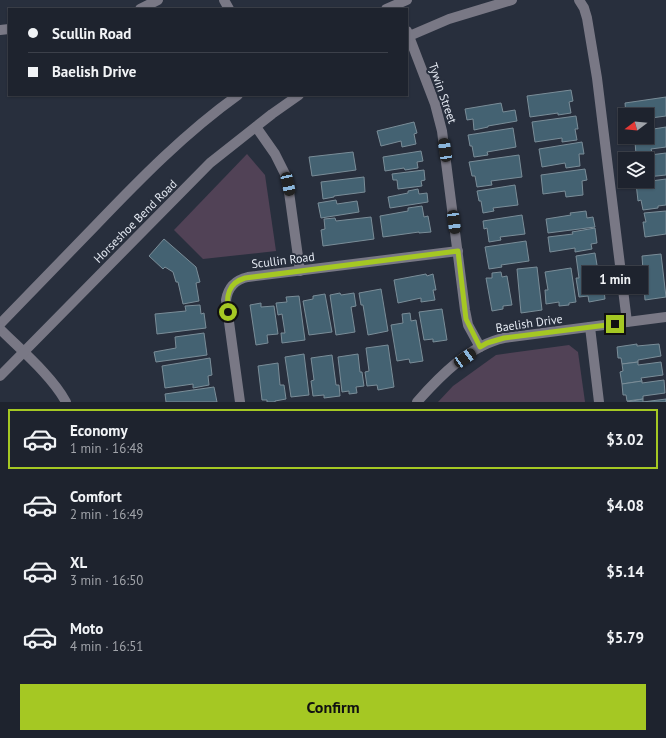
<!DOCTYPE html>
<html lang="en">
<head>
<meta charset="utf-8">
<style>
	:root { --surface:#1e232e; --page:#262b36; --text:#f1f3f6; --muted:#a1a4aa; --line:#3c404a; --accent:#a5c823 }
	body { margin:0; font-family:"PT Sans",sans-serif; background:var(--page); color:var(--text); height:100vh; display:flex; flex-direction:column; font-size:15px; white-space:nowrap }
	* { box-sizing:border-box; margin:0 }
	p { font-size:13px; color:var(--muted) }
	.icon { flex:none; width:22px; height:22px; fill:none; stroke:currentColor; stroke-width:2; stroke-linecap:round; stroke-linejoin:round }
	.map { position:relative; height:402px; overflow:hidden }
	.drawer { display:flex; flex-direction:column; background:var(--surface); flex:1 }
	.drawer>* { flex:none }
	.guide { position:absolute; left:8px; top:8px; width:400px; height:88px; border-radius:0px; box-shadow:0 1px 3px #0004,0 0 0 1px var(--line); display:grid; align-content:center; height:88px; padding:0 20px; background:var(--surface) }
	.needle { width:26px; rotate:254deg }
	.buttons { position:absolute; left:618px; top:108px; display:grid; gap:8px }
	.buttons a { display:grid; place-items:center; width:36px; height:36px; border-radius:0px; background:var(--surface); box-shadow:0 1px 3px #0004,0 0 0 1px var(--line); font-size:20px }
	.end { position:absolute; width:18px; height:18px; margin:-9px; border:5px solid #a5c823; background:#111; box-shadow:0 0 0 2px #111 }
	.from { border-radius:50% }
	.bubble { position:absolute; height:28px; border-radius:0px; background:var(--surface); box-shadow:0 1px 3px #0004,0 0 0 1px var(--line); font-size:13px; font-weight:800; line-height:28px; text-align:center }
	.car { position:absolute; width:12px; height:24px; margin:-12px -6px; border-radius:5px; box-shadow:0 0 3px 1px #0007; background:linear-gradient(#222 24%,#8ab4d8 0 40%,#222 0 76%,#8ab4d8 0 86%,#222 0) }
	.guide b { display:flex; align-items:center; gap:14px; height:38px; font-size:15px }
	.guide b+b { border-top:1px solid var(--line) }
	.guide i { width:10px; height:10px; background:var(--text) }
	ul { padding:7px 0 0; list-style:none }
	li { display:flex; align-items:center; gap:12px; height:60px; margin:0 8px 6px; padding:0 12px; border:2px solid transparent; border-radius:0px }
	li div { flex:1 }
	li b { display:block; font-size:15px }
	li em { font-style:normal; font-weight:800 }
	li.active { border-color:var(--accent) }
	li>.icon { width:36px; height:36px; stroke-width:1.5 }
	.cta { display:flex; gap:8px; margin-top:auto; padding:8px 20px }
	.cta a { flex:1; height:46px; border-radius:0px; background:var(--accent); color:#111; font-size:16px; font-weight:800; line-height:46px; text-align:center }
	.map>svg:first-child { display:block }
</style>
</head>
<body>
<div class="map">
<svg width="666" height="402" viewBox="0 0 666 402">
	<rect width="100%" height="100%" fill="#282f3d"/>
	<g fill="#514256">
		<path d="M247 154 265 175 276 251 203 259 174 230Z"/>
		<path d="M569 345 578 352 585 402H438L453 386 496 355Z"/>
	</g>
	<g fill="#446272" stroke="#7a8d98">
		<path d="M571 90 573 101 569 102 571 113 558 115V113L530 117 527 96Z"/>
		<path d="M666 97V116L651 118V122L647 123V115H626L625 103Z"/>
		<path d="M501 103 503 112 515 110 517 121 488 126V127L474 130 473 119 467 120 465 109Z"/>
		<path d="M576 116 578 129H575L577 140 562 142V138L535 142 532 122Z"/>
		<path d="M414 122 417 133 414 134 416 144 402 147 401 141 381 146 377 131Z"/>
		<path d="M666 127V147L651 149 652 152 636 154 635 142 632 143 631 137H647V130Z"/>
		<path d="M513 128 516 147 487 152 488 155 474 157 472 146H470L468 135Z"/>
		<path d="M582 142 584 154H579L580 166 566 168 565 163 542 167 539 149Z"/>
		<path d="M421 151 423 161 417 162 418 168 405 170 404 168 385 171 383 157Z"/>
		<path d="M353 152 356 170 312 176 309 157Z"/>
		<path d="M666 153V175L647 177V159H634V157Z"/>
		<path d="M519 155 522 177 491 181 492 185 477 187 475 176H472L469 162Z"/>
		<path d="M585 169 587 180 582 181 583 195 566 197 565 191 543 194 541 175Z"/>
		<path d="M424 170 425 180 421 181 422 186 398 189 397 180H393L392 174Z"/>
		<path d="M364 177 365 192 334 196V197L323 199 321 182Z"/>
		<path d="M666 179V205L658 206V208L643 210 641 200 638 201 636 183Z"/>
		<path d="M515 185 518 205 493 208 494 211 483 213 481 201H479L477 191Z"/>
		<path d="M418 189 419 194 427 193 428 202 390 208 388 197 408 193V191Z"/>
		<path d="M336 200 337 204 357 201 359 212 321 218 318 203Z"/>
		<path d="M422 206 424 217 428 216 431 232 419 233V232L383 237 380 216 408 211V208Z"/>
		<path d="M586 211 587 218 593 217 595 227 548 233 546 219 571 215 570 213Z"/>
		<path d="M666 211V234L645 237 643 222H646L644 213Z"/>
		<path d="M522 215 525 234 500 237 501 240 489 242 487 228 484 229 483 221Z"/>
		<path d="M371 217 374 239 323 246 321 230 325 229 324 219 335 218 336 221Z"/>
		<path d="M595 228 597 243 591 244 592 249 575 252V248L550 252 548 237 573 234 572 232Z"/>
		<path d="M164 239 196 267 200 282 196 283 199 301 183 304 178 282H176L173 272 165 267 163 269 149 256Z"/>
		<path d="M526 241 529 261 501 265 502 267 489 269 485 247Z"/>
		<path d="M595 253 600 283 603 282 605 299 589 302 588 296 579 297 576 278H579L576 256Z"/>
		<path d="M661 254 666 297 645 300 642 256Z"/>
		<path d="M537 267 542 310 521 313 517 269Z"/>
		<path d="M571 268 576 302 569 303V305L559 306V302L546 304 545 290H548L545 272Z"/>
		<path d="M501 272 502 277 507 276 512 305 503 306V309L492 311 486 278H492V273Z"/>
		<path d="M426 274 427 276 433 274 436 290H433L435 300 421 302V298L398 303 394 280Z"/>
		<path d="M381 289 388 331 368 335 363 305H361L359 293Z"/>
		<path d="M340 293 341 295 354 293 356 306 351 307 355 332 336 335 330 295Z"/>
		<path d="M325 294 332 332 309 335 303 301 313 299V296Z"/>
		<path d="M299 296 305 340 282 343 281 333H285L282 314 278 315 276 303 287 302 286 297Z"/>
		<path d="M261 303V307L274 306 278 334 267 335 268 343 256 345 250 305Z"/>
		<path d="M200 305 201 314 204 313 206 328 157 334 155 314 186 311 185 306Z"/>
		<path d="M442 309 447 340 433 342V339L424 340 419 312Z"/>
		<path d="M410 313 411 321 416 320 423 361 410 363 409 359 397 361 391 325 403 323 402 314Z"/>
		<path d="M204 333 207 355 156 362 154 352 176 348 175 337Z"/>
		<path d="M637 344V346L659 344 661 356 638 360V362L622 364 621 358H618L617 347Z"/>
		<path d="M388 345 394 387 378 390 377 385 367 386 365 372 369 371 366 348Z"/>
		<path d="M304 354 309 395 291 397 285 357Z"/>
		<path d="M358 354 360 372H362L364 386 356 387 357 393 349 394V391L342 392 338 357Z"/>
		<path d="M332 355 336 385H339L340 396 324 398V395L313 396 311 381 314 380 311 358Z"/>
		<path d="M210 358 212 375 208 376 209 385 193 388V384L165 388 162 366Z"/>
		<path d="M638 362V365L661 362 663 375 641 378 642 381 622 384 620 372 623 371 622 364Z"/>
		<path d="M278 363 280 385H284L286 399 275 401V402H267V400H262L258 366Z"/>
		<path d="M664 380 665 393 643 396V399L627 401 626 395H623L622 384 642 381V383Z"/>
		<path d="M214 387 217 402H166L165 394Z"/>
		<path d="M643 399V402L666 399V402H627Z"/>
	</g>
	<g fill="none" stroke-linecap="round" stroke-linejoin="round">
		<g stroke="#797885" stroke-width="10">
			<path d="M224 0 229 9"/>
			<path d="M579 0 584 8 587 18 597 78 627 322"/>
			<path d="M140 9 158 0"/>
			<path d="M386 9 407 0"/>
			<path d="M0 30 9 29"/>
			<path d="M407 31 435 104 442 131 465 310 468 325 480 347"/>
			<path d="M407 37 449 19 512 0"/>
			<path d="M256 127 275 154 286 176 289 192 300 271"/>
			<path d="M0 324C32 291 63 259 95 226 140 179 185 133 238 95"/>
			<path d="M590 327 599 402"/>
			<path d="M0 329C21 350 52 376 66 402"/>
			<path d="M0 376 210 163 272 114 299 95"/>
			<path d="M240 402 226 300C228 287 235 280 248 277L458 251"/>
			<path d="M417 402C439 377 470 345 504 338L666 317"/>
		</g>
	</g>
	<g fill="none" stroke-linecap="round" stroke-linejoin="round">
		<path stroke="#a5c823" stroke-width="5" d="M228 312C226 296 228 283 245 278L458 251 466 319 480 347 487 343 504 338 615 324"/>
	</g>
	<g text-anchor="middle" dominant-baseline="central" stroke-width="4" stroke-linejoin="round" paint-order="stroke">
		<g font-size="12" fill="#e4e9f2" stroke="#282f3d">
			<text transform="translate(443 93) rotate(71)">Tywin Street</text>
			<text transform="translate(135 221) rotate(-45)">Horseshoe Bend Road</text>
			<text transform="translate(283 260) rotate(-7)">Scullin Road</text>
			<text transform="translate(529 323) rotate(-8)">Baelish Drive</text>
		</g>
	</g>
</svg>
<div class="buttons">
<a><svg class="needle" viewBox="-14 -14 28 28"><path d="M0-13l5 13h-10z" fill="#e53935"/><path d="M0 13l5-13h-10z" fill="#a1a4aa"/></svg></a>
<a><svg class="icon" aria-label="layers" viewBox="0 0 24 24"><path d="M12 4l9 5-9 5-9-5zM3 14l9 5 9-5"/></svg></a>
</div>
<i class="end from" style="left:228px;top:312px"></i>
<i class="end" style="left:615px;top:324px"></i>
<div class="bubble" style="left:582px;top:266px;width:66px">1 min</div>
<i class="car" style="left:445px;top:150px;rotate:352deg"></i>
<i class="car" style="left:288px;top:184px;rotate:168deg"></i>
<i class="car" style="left:454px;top:222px;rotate:173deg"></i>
<i class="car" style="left:465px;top:358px;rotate:55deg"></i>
<div class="guide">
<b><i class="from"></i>Scullin Road</b>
<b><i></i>Baelish Drive</b>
</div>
</div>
<section class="drawer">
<ul>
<li class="active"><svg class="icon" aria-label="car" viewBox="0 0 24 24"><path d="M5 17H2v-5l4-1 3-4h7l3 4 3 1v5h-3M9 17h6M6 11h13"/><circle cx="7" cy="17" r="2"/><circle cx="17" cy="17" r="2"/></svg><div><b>Economy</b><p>1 min · 16:48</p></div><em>$3.02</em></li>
<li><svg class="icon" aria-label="car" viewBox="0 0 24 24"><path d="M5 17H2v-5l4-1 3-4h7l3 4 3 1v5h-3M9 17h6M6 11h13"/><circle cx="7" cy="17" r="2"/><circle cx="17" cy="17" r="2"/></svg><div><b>Comfort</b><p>2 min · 16:49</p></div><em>$4.08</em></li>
<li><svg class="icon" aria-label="car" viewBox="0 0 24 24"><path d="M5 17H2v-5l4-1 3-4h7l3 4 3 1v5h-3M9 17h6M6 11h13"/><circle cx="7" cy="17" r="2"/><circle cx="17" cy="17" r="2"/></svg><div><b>XL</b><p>3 min · 16:50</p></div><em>$5.14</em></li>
<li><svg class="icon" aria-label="car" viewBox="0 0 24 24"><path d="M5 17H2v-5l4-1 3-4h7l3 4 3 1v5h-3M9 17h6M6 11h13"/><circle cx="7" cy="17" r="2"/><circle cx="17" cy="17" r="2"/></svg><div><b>Moto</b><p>4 min · 16:51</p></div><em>$5.79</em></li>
</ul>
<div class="cta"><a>Confirm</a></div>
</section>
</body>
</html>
